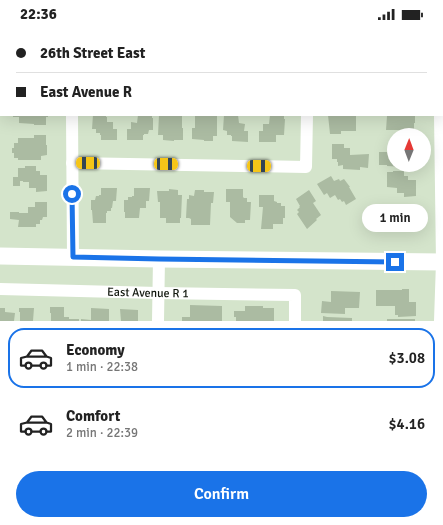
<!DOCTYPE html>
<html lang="en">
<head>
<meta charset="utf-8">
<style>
	:root { --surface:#fff; --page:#f6f6f6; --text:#222; --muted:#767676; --line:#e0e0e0; --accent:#1a73e8 }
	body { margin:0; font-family:Signika,sans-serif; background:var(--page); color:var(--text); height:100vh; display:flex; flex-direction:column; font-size:15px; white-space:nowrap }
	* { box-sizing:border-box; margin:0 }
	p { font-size:13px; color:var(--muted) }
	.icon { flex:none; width:22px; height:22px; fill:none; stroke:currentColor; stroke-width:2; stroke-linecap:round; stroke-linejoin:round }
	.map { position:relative; height:293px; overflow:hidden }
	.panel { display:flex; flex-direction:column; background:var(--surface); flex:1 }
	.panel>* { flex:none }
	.hud { position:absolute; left:0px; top:0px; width:443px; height:88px; box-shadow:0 4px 16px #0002; display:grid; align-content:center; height:88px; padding:0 16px; background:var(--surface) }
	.needle { width:26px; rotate:1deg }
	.fabs { position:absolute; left:387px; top:100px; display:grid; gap:8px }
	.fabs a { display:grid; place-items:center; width:44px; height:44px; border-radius:50%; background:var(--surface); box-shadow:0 4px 16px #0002; font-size:20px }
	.end { position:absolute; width:18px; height:18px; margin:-9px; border:5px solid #1a73e8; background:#fff; box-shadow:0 0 0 2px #fff }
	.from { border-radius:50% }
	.bubble { position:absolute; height:28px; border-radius:14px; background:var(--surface); box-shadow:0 4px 16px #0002; font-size:13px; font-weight:600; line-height:28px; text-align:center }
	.car { position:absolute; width:12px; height:24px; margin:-12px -6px; border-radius:5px; box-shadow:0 0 3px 1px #0007; background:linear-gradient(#f5c518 24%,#345 0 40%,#f5c518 0 76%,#345 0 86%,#f5c518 0) }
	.hud b { display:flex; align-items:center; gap:14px; height:38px; font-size:15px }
	.hud b+b { border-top:1px solid var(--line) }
	.hud i { width:10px; height:10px; background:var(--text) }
	ul { padding:7px 0 0; list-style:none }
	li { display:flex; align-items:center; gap:12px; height:60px; margin:0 8px 6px; padding:0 8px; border:2px solid transparent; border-radius:16px }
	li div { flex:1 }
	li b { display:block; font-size:15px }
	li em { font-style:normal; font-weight:600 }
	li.active { border-color:var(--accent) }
	li>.icon { width:36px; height:36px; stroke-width:1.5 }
	.cta { display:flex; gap:8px; margin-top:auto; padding:8px 16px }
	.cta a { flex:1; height:46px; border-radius:24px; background:var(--accent); color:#fff; font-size:16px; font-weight:600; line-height:46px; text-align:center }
	.status { display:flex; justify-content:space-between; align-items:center; height:28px; padding:0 20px; background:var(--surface); direction:ltr }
	.status svg { height:11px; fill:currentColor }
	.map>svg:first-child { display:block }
</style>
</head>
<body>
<div class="status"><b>22:36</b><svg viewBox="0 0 49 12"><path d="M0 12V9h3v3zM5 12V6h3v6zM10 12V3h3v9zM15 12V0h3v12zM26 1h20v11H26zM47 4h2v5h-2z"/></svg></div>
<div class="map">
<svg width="443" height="293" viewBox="0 0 443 293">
	<rect width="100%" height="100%" fill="#d4e4cb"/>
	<g fill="#abbba2">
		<path d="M13 87H48V89H46V97H34V96L19 95V89H13Z"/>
		<path d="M93 87H106V89H107V94H113V101H117V112H101V107H100V105H96V101H92Z"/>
		<path d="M138 87H152V90H153V102H149L148 106H144V107H143V112H127V101H131V94L137 95Z"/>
		<path d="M159 87H182V100H183V112H174V113L163 112V107H158Z"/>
		<path d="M195 87H217V108H213V113H204V112L192 111V100H195Z"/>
		<path d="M224 87H238L239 95 245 96 244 103H248V114L232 113V108H231V107H227V103L223 102Z"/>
		<path d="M270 87H284V91H285L284 107H276V114H259V103H263V96H269Z"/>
		<path d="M328 87H356V103H341V106H330Z"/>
		<path d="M386 87H415V95H414V105H402V102H386L387 88Z"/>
		<path d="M34 107H46V117H47V127L41 128V132H18V130H14V125H12V120H14V115H18V110H34Z"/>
		<path d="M332 116H344V120H350V127L369 126 368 140 360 139V142L343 141V137L338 138V134H337V131H332Z"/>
		<path d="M379 124H387V125L394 124V137H404V139L387 138V137H379Z"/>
		<path d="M25 138H36V143H40V147H47V163L36 164V160H29V154H23V153H20V158H13V149H18V140H25Z"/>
		<path d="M393 143H404V148H408V152H416V168L404 169V165H397V160L387 159V144H393Z"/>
		<path d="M331 148 334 153 339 151 340 153 344 151 350 159H349L356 171 346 177 344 173 342 174 340 171 338 172 335 167 330 170 327 165 324 167 317 156Z"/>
		<path d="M101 160H117L116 173H113L112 180H111V183H107V185H106V195H93L92 182H91V172H95L96 168H99V167H101Z"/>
		<path d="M134 160H150L149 173H146V180H140L139 190H125V184H124V172H128V169H132V168H134Z"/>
		<path d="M169 161 178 162V167H182L181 190H180V195H166V190H160V174H158L157 163H169Z"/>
		<path d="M226 161H243V169L244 170H247V174H251L250 192H245V195H237L230 189V174H226Z"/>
		<path d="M195 162H204V164H214L213 175H211L210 197H191V191L189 190H186L187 171H189V167L194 168Z"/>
		<path d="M309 162 316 173 313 175 321 187 316 191 317 192 307 201 297 186 299 184 297 182 300 179 299 178H300L296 171Z"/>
		<path d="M259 167H274V173L277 174V175H281V178H285V190H283V196H273V201H261L263 179H259Z"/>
		<path d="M35 174H47V189H43L42 192H40V196H36V199H18L19 192 10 191V184H19V185H28V179H35Z"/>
		<path d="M416 179 415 195H409V197H408V201H403V204H386L387 190H396V183L403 184 404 180Z"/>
		<path d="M402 261H409V274H416V288L398 289V287H395V278H376V262H402Z"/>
		<path d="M331 263 360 264 359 280H345V286L321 285 322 273 331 274Z"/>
		<path d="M190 277 222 278V293H182V289H190Z"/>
		<path d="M245 278H263V280H274V293H236V289H234V283H245Z"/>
		<path d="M50 279H64V289H69V291H79V293H51V285H50Z"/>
		<path d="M0 280H5V284L15 285 14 293H0Z"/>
		<path d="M19 280H34L33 293H20V284H19Z"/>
		<path d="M91 280 109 281V293H81V291L91 292Z"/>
		<path d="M120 281 138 282V293H121Z"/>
		<path d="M323 288 327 289 352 290V293H323Z"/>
		<rect x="387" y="291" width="28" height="2"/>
	</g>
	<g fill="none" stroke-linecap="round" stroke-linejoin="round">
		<g stroke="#fff" stroke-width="12">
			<path d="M434 0V1"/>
			<path d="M72 1V0"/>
			<path d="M307 1V0"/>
			<path d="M72 87 73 229"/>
			<path d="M72 135 306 139 307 87"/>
			<path id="s1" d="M0 261 158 265 295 267V293"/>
			<path d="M158 293 159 231"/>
			<path d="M440 293 442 234 440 87"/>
		</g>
		<path stroke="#fff" stroke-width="17" d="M0 228 159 231 443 234"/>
	</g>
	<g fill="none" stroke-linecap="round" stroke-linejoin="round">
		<path stroke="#1a73e8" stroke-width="5" d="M72 166 73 229 159 231 395 234"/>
	</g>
	<g text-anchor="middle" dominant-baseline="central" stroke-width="3.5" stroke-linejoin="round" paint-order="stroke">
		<g font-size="12" fill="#11170e" stroke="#d4e4cb">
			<text stroke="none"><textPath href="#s1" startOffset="148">East Avenue R 1</textPath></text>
		</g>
	</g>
</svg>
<div class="fabs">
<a><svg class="needle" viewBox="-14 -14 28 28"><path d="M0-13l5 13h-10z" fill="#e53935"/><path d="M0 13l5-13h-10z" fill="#767676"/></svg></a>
</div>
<i class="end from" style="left:72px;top:166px"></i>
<i class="end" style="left:395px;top:234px"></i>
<div class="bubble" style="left:362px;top:176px;width:66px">1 min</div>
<i class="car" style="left:88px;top:135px;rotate:271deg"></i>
<i class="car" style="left:166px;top:136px;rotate:91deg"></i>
<i class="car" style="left:259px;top:138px;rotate:91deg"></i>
<div class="hud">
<b><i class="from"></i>26th Street East</b>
<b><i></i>East Avenue R</b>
</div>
</div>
<section class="panel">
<ul>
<li class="active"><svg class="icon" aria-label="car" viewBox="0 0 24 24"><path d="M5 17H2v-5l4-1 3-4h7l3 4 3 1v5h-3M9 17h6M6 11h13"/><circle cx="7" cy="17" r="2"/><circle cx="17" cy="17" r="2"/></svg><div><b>Economy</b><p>1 min · 22:38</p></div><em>$3.08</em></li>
<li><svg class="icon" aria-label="car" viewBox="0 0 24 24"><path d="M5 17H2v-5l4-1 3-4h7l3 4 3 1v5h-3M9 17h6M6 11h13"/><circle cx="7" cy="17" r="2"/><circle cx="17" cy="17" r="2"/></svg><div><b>Comfort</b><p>2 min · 22:39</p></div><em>$4.16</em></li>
</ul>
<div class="cta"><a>Confirm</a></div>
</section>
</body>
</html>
